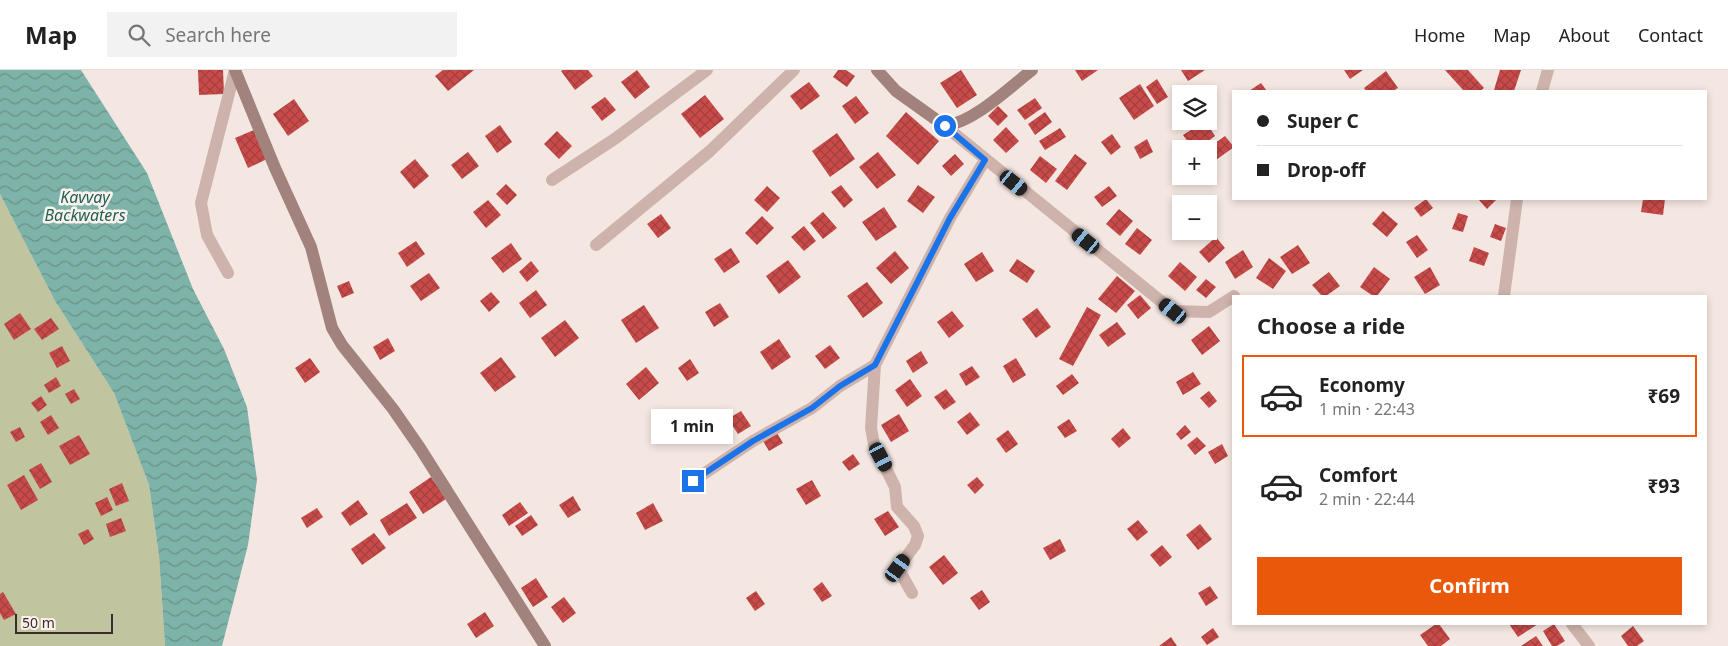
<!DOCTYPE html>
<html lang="en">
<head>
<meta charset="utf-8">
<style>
	:root { --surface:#fff; --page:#f2f2f2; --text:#222; --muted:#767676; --line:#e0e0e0; --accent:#ea580c }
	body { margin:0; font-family:"Noto Sans",sans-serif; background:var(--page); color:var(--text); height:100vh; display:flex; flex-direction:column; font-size:19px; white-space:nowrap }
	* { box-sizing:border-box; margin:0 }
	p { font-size:16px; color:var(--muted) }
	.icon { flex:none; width:28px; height:28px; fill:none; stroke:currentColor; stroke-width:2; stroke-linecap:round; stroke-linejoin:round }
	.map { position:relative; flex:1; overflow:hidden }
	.panel { position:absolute; left:1232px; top:225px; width:475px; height:330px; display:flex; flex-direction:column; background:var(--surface); border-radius:0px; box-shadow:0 2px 8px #0003 }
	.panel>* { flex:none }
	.hud { position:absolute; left:1232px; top:20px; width:475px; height:110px; border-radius:0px; box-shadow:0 2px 8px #0003; display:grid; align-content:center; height:110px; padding:0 25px; background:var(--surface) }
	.buttons { position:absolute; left:1172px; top:15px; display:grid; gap:10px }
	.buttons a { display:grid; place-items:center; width:45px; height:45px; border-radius:0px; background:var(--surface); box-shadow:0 2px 8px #0003; font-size:25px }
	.scale { position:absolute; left:15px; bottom:12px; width:98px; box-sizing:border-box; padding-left:5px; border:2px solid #3b2c2b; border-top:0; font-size:14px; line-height:18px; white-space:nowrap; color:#3b2c2b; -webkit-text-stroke:4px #fbf2ee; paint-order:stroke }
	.end { position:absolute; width:22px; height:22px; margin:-11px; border:6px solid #1a73e8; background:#fff; box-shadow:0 0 0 2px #fff }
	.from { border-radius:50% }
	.bubble { position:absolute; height:35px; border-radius:0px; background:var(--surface); box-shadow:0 2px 8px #0003; font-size:16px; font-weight:700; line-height:35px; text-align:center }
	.car { position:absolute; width:15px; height:30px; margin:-15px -8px; border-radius:6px; box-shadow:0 0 4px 1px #0007; background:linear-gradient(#222 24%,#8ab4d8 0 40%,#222 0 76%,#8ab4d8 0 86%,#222 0) }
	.hud b { display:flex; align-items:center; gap:18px; height:48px; font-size:19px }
	.hud b+b { border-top:1px solid var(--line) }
	.hud i { width:12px; height:12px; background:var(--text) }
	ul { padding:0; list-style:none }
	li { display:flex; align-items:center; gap:15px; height:82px; margin:0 10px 8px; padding:0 15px; border:2px solid transparent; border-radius:0px }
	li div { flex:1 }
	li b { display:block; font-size:19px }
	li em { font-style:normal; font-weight:700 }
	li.on { border-color:var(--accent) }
	li>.icon { width:45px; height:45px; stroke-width:1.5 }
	h2 { padding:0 25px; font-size:22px; line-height:60px }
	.primary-button { display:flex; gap:10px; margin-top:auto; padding:10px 25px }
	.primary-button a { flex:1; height:58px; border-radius:0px; background:var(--accent); color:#fff; font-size:20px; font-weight:700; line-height:58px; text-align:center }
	header { display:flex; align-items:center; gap:30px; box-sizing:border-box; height:70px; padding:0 25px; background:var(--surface); border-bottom:1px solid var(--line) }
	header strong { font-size:24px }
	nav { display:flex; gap:28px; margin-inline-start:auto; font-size:18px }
	.search { width:350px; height:45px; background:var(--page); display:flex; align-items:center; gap:12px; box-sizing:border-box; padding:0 18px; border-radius:0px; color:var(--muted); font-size:19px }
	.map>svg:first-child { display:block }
</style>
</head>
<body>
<header>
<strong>Map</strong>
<div class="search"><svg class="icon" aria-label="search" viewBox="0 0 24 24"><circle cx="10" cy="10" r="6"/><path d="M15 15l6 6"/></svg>Search here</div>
<nav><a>Home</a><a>Map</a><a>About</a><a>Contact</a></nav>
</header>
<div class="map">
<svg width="1728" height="576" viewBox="0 0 1728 576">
	<defs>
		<pattern id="water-waves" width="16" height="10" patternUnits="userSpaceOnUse" patternTransform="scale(1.25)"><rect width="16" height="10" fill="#7eb3a9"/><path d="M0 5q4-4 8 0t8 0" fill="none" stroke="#68928a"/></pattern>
		<pattern id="building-cross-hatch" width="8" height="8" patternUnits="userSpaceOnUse" patternTransform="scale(1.25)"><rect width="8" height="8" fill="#c94b49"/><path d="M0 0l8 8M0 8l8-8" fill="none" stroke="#a43f3d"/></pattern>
	</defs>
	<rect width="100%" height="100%" fill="#f4e7e1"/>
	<path fill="#c0c49f" d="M0 124 55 231 114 323 149 415 159 486 165 576H0Z"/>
	<path fill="url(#water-waves)" d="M0 0H81L147 103 193 219 224 279 247 337 257 410 248 475 222 576H165L159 486 149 415 114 323 55 231 0 124Z"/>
	<g fill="url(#building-cross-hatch)">
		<path d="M198 0H223L224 24 199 25Z"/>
		<path d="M443 0H474L448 21 435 6Z"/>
		<path d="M563 0H588L593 6 575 20 561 1Z"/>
		<path d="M637 0 650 17 635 29 621 12Z"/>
		<path d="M838 0H846L855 6 847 17 833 7Z"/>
		<path d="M961 0 977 25 957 38 940 13Z"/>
		<path d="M1075 0H1098L1082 11Z"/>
		<path d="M1181 0H1205L1188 11Z"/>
		<path d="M1344 0H1363L1350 9Z"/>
		<path d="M1445 0H1468L1484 18 1480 21H1464Z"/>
		<path d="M1500 0H1521L1514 21 1494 20Z"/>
		<path d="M1386 1 1398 18 1393 21H1366L1364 18Z"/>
		<path d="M1157 9 1168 27 1157 34 1146 17Z"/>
		<path d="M809 12 820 26 801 40 790 26Z"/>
		<path d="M1261 13 1267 21H1249Z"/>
		<path d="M1140 14 1154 36 1134 50 1119 28Z"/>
		<path d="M705 25 724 49 700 68 681 44Z"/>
		<path d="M856 26 869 43 855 54 842 36Z"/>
		<path d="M605 27 616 40 602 51 591 37Z"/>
		<path d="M1035 28 1042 38 1025 50 1017 40Z"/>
		<path d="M294 29 309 51 288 66 273 44Z"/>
		<path d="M998 36 1008 46 998 56 988 46Z"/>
		<path d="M906 42 939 71 918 95 886 66Z"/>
		<path d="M1045 42 1052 52 1035 65 1028 54Z"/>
		<path d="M1205 51 1215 66 1197 79H1193L1183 65Z"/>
		<path d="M500 55 512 72 497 83 485 66Z"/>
		<path d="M1006 57 1019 71 1006 83 993 70Z"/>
		<path d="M1060 58 1066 67 1045 80 1039 71Z"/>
		<path d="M254 60 267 89 248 98 235 68Z"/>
		<path d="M557 61 572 76 559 89 544 74Z"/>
		<path d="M837 63 855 89 830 107 812 81Z"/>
		<path d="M1112 64 1121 77 1111 85 1101 72Z"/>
		<path d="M1225 66 1234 77 1209 95V79H1207Z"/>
		<path d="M1147 69 1153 82 1140 89 1134 77Z"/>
		<path d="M468 82 479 96 462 109 451 95Z"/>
		<path d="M878 82 896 105 877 119 859 97Z"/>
		<path d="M955 84 964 94 951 106 942 96Z"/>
		<path d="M1075 84 1087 93 1067 120 1055 111Z"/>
		<path d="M1040 86 1057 99 1046 113 1030 100Z"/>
		<path d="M415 89 429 106 414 119 400 102Z"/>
		<path d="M506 114 517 125 507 135 496 124Z"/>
		<path d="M841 115 853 130 844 138 831 122Z"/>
		<path d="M918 115 935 127 923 143 907 131Z"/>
		<path d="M767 116 780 128 767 142 754 130Z"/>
		<path d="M1109 116 1117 126 1102 137 1094 127Z"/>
		<path d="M1426 129 1433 138 1421 147 1414 138Z"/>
		<path d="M1480 129H1497L1487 139 1479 130Z"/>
		<path d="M1643 129H1665L1663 145 1641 142Z"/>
		<path d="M488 130 501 145 486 158 473 142Z"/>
		<path d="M884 137 897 157 876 171 862 152Z"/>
		<path d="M1119 139 1133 151 1120 166 1106 154Z"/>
		<path d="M1383 141 1398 154 1387 167 1372 154Z"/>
		<path d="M823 142 837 158 823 169 810 153Z"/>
		<path d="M1458 143 1468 146 1463 162 1452 159Z"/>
		<path d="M661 144 671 158 658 168 647 154Z"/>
		<path d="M762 146 774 158 757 175 745 163Z"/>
		<path d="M1495 154 1506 158 1501 171 1490 167Z"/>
		<path d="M804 156 816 171 804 181 791 167Z"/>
		<path d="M1137 158 1152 170 1140 185 1125 174Z"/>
		<path d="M1417 165 1428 180 1417 188 1406 172Z"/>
		<path d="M1216 167 1225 178 1209 193 1199 182Z"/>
		<path d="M416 171 425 184 407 197 398 183Z"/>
		<path d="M511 173 522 189 503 203 491 188Z"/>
		<path d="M1298 175 1310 193 1292 204 1280 187Z"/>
		<path d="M1474 177 1489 183 1484 196 1469 191Z"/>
		<path d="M731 178 740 192 724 203 714 189Z"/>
		<path d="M1243 180 1253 197 1235 209 1225 192Z"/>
		<path d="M895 181 909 198 891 214 876 198Z"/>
		<path d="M982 182 994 201 976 212 964 194Z"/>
		<path d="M1269 188 1286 201 1273 219 1256 208Z"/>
		<path d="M1017 189 1035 201 1027 213 1009 201Z"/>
		<path d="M788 190 801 207 779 224 766 206Z"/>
		<path d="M531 191 539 201 527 212 519 202Z"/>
		<path d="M1180 192 1197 207 1185 221 1168 206Z"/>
		<path d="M1374 197 1390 209 1377 226H1373L1360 217Z"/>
		<path d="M1430 197 1440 215 1425 224 1414 207Z"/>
		<path d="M1329 202 1340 216 1326 226H1322L1312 215Z"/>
		<path d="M429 203 440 218 421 231 410 216Z"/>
		<path d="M1117 206 1135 221 1116 243 1098 229Z"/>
		<path d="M1206 209 1216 217 1206 228 1196 220Z"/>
		<path d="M349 211 354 223 342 228 337 216Z"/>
		<path d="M867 212 883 233 863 248 847 226Z"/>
		<path d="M536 220 547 235 530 248 519 233Z"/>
		<path d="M491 222 500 232 489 242 480 231Z"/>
		<path d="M1140 225 1151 238 1138 249 1127 235Z"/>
		<path d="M720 233 729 247 714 257 705 242Z"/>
		<path d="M644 235 659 258 636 273 621 250Z"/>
		<path d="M1087 237 1101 245 1073 296 1059 289Z"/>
		<path d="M1037 238 1051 257 1036 268 1022 249Z"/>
		<path d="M952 241 964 256 949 268 937 252Z"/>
		<path d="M20 243 31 259 14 270 4 254Z"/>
		<path d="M51 248 59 259 42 270 34 259Z"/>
		<path d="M565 250 579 268 555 287 541 268Z"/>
		<path d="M1117 252 1126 264 1108 277 1099 265Z"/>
		<path d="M1209 256 1220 271 1202 285 1191 270Z"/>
		<path d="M388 268 395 281 380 290 373 277Z"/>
		<path d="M779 269 791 287 772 300 760 282Z"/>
		<path d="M830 275 840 288 825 299 815 286Z"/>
		<path d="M62 276 70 291 57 298 49 283Z"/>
		<path d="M921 281 928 293 913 303 906 291Z"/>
		<path d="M501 287 516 307 495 322 480 303Z"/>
		<path d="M310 288 320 302 305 313 295 298Z"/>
		<path d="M1016 288 1026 305 1013 313 1003 296Z"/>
		<path d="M690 289 699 303 687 311 678 298Z"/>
		<path d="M972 296 980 307 966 316 959 304Z"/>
		<path d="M646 297 659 313 639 330 626 314Z"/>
		<path d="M1193 302 1201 314 1183 325 1176 312Z"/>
		<path d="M1072 304 1079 313 1063 325 1056 316Z"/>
		<path d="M56 307 61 316 49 323 44 315Z"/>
		<path d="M910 309 922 326 907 337 895 320Z"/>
		<path d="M74 319 80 329 71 334 65 324Z"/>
		<path d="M946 319 956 332 944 340 934 327Z"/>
		<path d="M1209 321 1217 331 1209 338 1200 328Z"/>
		<path d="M41 326 47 335 38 342 31 333Z"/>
		<path d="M702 340 712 358 694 369 683 352Z"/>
		<path d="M741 341 751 356 738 364 728 349Z"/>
		<path d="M970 342 980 355 967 365 957 352Z"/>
		<path d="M899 344 909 361 891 372 881 355Z"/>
		<path d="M51 345 59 358 48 365 40 352Z"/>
		<path d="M1069 349 1077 361 1065 368 1057 357Z"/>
		<path d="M1185 355 1191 362 1181 370 1176 364Z"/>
		<path d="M20 357 25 367 16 372 10 362Z"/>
		<path d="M1123 358 1131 368 1119 378 1111 369Z"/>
		<path d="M1008 360 1018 374 1006 383 996 369Z"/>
		<path d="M777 363 783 373 769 381 763 371Z"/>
		<path d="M79 365 90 384 70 395 59 376Z"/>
		<path d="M1197 367 1206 376 1195 385 1187 375Z"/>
		<path d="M1222 374 1228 386 1215 394 1208 382Z"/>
		<path d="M853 384 860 394 849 401 842 392Z"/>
		<path d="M41 393 52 412 40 419 29 400Z"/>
		<path d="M24 405 38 430 21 440 7 415Z"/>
		<path d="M431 407 446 429 423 444 409 422Z"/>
		<path d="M977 407 984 415 975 424 967 415Z"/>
		<path d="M812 410 821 426 806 435 796 419Z"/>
		<path d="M122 413 129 431 116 436 109 419Z"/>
		<path d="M573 426 581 440 568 448 559 435Z"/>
		<path d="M107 427 113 440 101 446 95 433Z"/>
		<path d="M358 430 368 444 350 456 341 443Z"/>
		<path d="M520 432 528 443 509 456 502 445Z"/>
		<path d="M407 433 417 448 389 466 380 450Z"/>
		<path d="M653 433 663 451 645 460 636 443Z"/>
		<path d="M317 438 323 447 307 458 301 448Z"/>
		<path d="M888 441 899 457 885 466 874 449Z"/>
		<path d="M531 445 538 455 522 466 515 456Z"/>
		<path d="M121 448 126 461 110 467 106 454Z"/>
		<path d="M1138 450 1148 462 1137 471 1127 459Z"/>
		<path d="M1200 454 1212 469 1198 480 1186 465Z"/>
		<path d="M88 459 94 469 84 475 78 464Z"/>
		<path d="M374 463 386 478 362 495 351 479Z"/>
		<path d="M1060 469 1066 481 1050 490 1043 478Z"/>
		<path d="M1162 475 1172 487 1160 497 1150 485Z"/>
		<path d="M944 485 958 503 943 515 929 497Z"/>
		<path d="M536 508 548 527 533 537 521 518Z"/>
		<path d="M822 512 832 526 822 532 813 519Z"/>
		<path d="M1210 516 1218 528 1206 536 1198 523Z"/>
		<path d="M982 520 990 532 979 540 970 528Z"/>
		<path d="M756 521 765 534 755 541 746 528Z"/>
		<path d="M3 522 16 544 4 550 0 543V524Z"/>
		<path d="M564 527 576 543 563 553 551 537Z"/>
		<path d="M485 542 494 556 476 568 467 554Z"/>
		<path d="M1436 554H1439L1450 569 1441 576H1428L1420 565Z"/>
		<path d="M1509 554H1538L1518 567Z"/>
		<path d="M1554 554 1565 571 1557 576H1552L1543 561Z"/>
		<path d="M1633 556 1644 571 1637 576H1628L1621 566Z"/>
		<path d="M1213 558 1219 567 1207 575 1201 567Z"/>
		<path d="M1536 566 1543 576H1521Z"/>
		<path d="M1171 567 1177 576H1159Z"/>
	</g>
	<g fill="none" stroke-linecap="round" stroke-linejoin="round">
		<g stroke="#cdb3ac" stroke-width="12">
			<path d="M1542 21 1548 0"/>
			<path d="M552 110 616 68 707 0"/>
			<path d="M596 175 710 81 794 0"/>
			<path d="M228 203 207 165 201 133 235 0"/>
			<path d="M1504 226 1517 129"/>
			<path d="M693 411 753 371 812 338 840 316 875 295"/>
			<path d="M912 523 898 498 915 475 918 466 914 456 897 437 895 417 874 374 871 358 875 295 950 148 985 90"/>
		</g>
		<g stroke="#cdb3ac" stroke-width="12">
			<path d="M945 56 1173 241 1209 242 1234 226"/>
			<path d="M1572 554 1589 576"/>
		</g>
		<g stroke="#a1827d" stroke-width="12">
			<path d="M235 0 275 98 311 177 332 258 342 275 393 339 420 378 545 576"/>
			<path d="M877 0 896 21 945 56C974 52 1009 18 1032 0"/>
		</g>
	</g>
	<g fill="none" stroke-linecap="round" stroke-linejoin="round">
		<path stroke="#1a73e8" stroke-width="6" d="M693 411 753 371 812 338 840 316 875 295 950 148 985 90 945 56"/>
	</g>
	<g text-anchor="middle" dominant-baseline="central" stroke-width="5" stroke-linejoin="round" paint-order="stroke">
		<g font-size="16" font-style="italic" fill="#1e5f54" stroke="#fbf2ee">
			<text x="85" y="127">Kavvay<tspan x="85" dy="18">Backwaters</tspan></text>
		</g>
	</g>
</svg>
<div class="buttons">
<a><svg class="icon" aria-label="layers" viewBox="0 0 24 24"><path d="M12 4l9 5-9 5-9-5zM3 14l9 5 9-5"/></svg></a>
<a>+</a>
<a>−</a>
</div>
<div class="scale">50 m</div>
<i class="end from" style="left:945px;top:56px"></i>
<i class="end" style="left:693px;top:411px"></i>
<div class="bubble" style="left:651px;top:339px;width:82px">1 min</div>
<i class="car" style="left:1014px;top:113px;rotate:129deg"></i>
<i class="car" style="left:1086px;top:171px;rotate:309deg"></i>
<i class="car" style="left:1173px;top:241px;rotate:309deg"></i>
<i class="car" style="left:881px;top:387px;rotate:152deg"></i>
<i class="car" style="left:898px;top:498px;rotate:36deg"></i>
<div class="hud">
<b><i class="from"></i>Super C</b>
<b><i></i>Drop-off</b>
</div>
<section class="panel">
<h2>Choose a ride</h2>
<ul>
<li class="on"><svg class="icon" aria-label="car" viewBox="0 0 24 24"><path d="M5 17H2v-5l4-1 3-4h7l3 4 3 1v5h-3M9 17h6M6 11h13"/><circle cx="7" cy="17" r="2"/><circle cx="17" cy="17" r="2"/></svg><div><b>Economy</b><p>1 min · 22:43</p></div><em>₹69</em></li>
<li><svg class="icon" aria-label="car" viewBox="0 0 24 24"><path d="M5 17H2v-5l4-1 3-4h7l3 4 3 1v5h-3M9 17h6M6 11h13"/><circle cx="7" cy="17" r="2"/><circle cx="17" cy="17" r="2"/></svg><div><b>Comfort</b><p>2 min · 22:44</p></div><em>₹93</em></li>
</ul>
<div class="primary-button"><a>Confirm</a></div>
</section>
</div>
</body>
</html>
